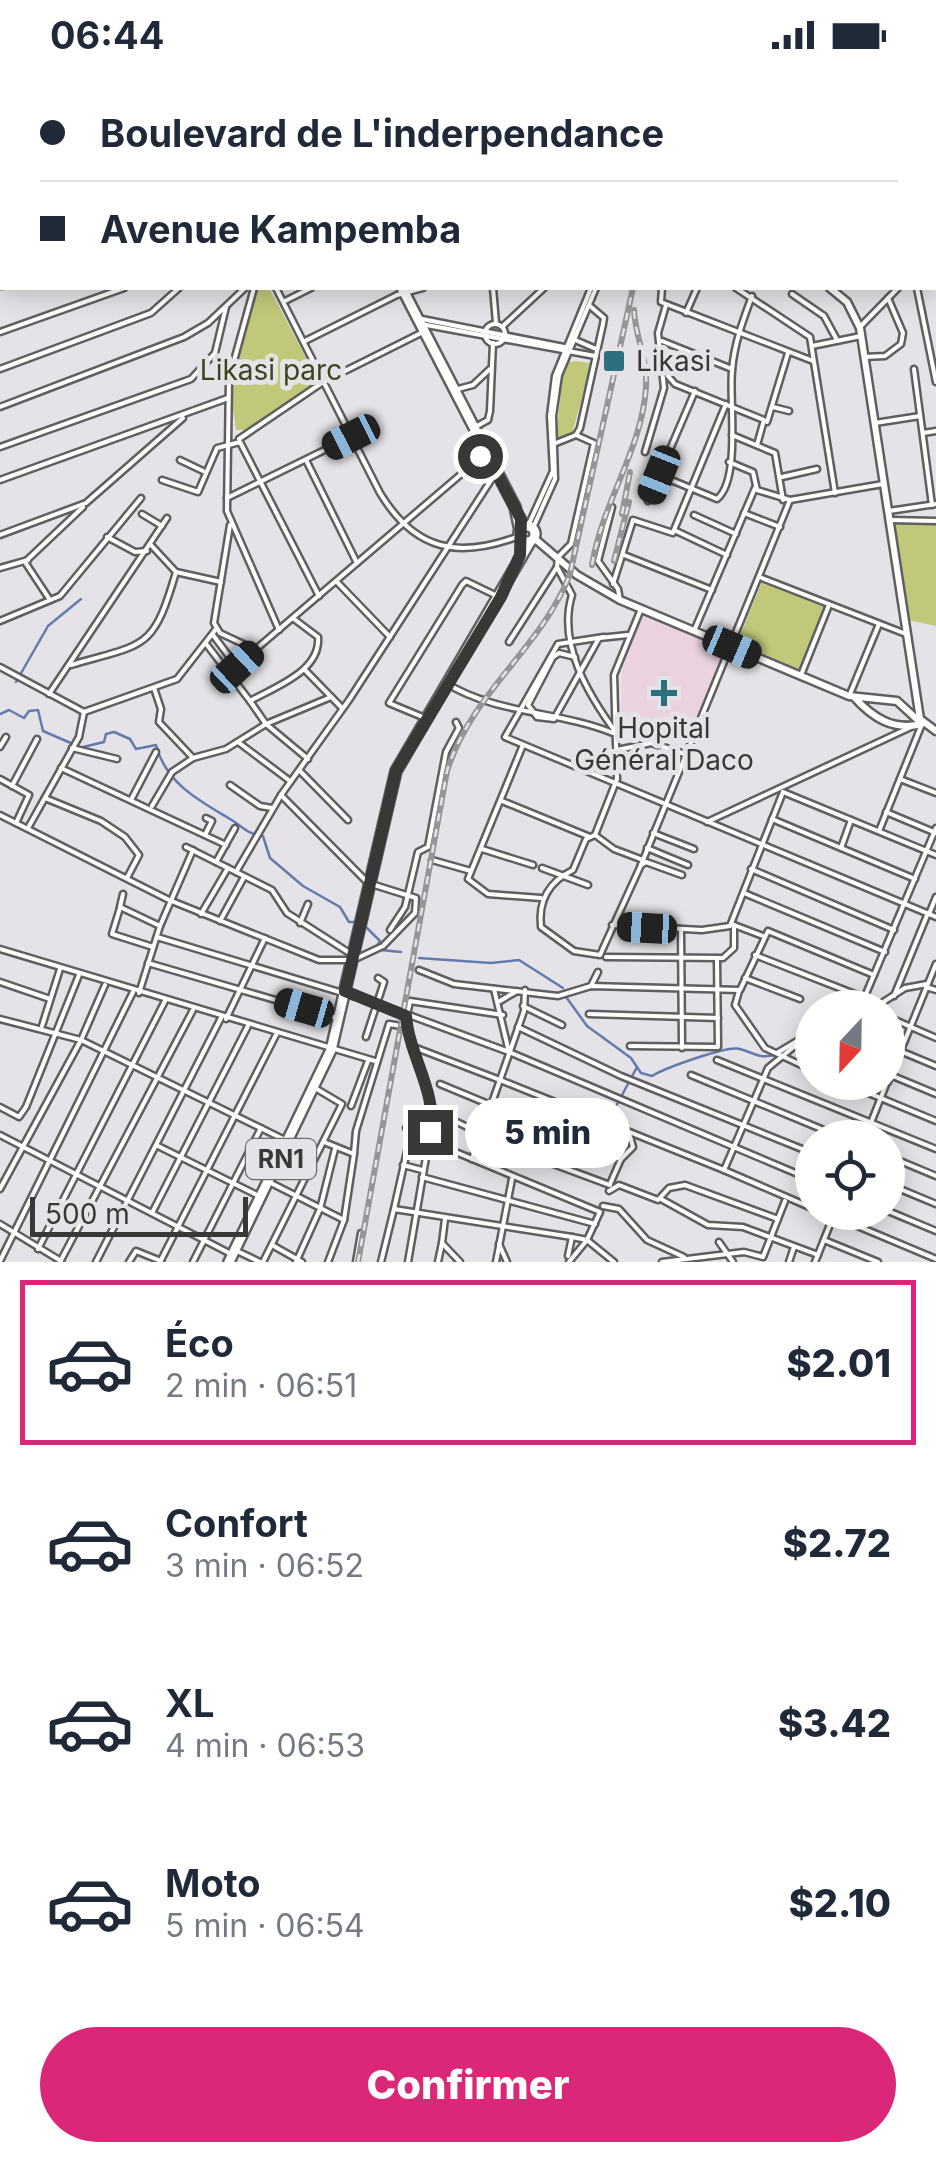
<!DOCTYPE html>
<html lang="fr">
<head>
<meta charset="utf-8">
<style>
	:root { --surface:#fff; --page:#f6f6f7; --text:#1f2937; --muted:#747a83; --line:#e0e1e3; --accent:#db2777 }
	body { margin:0; font-family:Inter,sans-serif; background:var(--page); color:var(--text); height:100vh; display:flex; flex-direction:column; font-size:38px; white-space:nowrap }
	* { box-sizing:border-box; margin:0 }
	p { font-size:32px; color:var(--muted) }
	.icon { flex:none; width:55px; height:55px; fill:none; stroke:currentColor; stroke-width:2; stroke-linecap:round; stroke-linejoin:round }
	.map { position:relative; height:1192px; overflow:hidden }
	.panel { display:flex; flex-direction:column; background:var(--surface); flex:1 }
	.panel>* { flex:none }
	.top-card { position:absolute; left:0px; top:0px; width:938px; height:220px; box-shadow:0 5px 25px #0003; display:grid; align-content:center; height:220px; padding:0 40px; background:var(--surface) }
	.needle { width:65px; rotate:202deg }
	.buttons { position:absolute; left:795px; top:920px; display:grid; gap:20px }
	.buttons a { display:grid; place-items:center; width:110px; height:110px; border-radius:50%; background:var(--surface); box-shadow:0 5px 25px #0003; font-size:50px }
	.scale { position:absolute; left:30px; bottom:25px; width:218px; box-sizing:border-box; padding-left:10px; border:5px solid #383839; border-top:0; font-size:28px; line-height:35px; white-space:nowrap; color:#383839; -webkit-text-stroke:8px #e5e3e7; paint-order:stroke }
	.end { position:absolute; width:45px; height:45px; margin:-22px; border:12px solid #383839; background:#fff; box-shadow:0 0 0 5px #fff }
	.from { border-radius:50% }
	.bubble { position:absolute; height:70px; border-radius:35px; background:var(--surface); box-shadow:0 5px 25px #0003; font-size:32px; font-weight:800; line-height:70px; text-align:center }
	.car { position:absolute; width:30px; height:60px; margin:-30px -15px; border-radius:12px; box-shadow:0 0 8px 2px #0007; background:linear-gradient(#222 24%,#8ab4d8 0 40%,#222 0 76%,#8ab4d8 0 86%,#222 0) }
	.top-card b { display:flex; align-items:center; gap:35px; height:95px; font-size:38px }
	.top-card b+b { border-top:2px solid var(--line) }
	.top-card i { width:25px; height:25px; background:var(--text) }
	ul { padding:18px 0 0; list-style:none }
	li { display:flex; align-items:center; gap:30px; height:165px; margin:0 20px 15px; padding:0 20px; border:5px solid transparent; border-radius:0px }
	li div { flex:1 }
	li b { display:block; font-size:38px }
	li em { font-style:normal; font-weight:800 }
	li.active { border-color:var(--accent) }
	li>.icon { width:90px; height:90px; stroke-width:1.5 }
	.button { display:flex; gap:20px; margin-top:auto; padding:20px 40px }
	.button a { flex:1; height:115px; border-radius:60px; background:var(--accent); color:#fff; font-size:40px; font-weight:800; line-height:115px; text-align:center }
	.status { display:flex; justify-content:space-between; align-items:center; height:70px; padding:0 50px; background:var(--surface); direction:ltr }
	.status svg { height:28px; fill:currentColor }
	.map>svg:first-child { display:block }
</style>
</head>
<body>
<div class="status"><b>06:44</b><svg viewBox="0 0 49 12"><path d="M0 12V9h3v3zM5 12V6h3v6zM10 12V3h3v9zM15 12V0h3v12zM26 1h20v11H26zM47 4h2v5h-2z"/></svg></div>
<div class="map">
<svg width="936" height="1192" viewBox="0 0 936 1192">
	<rect width="100%" height="100%" fill="#e5e3e7"/>
	<path fill="#ead3df" d="M642 545 724 579 686 673 622 646V601Z"/>
	<g fill="#c1c879">
		<path d="M0 0 41 2H2L0 210Z"/>
		<path d="M263 218H269L317 308 314 317 247 360H236L229 310 255 222Z"/>
		<path d="M576 291 590 293V299L572 364 556 368 564 293Z"/>
		<path d="M893 450 936 452V556L903 549Z"/>
		<path d="M762 512 824 537 799 599 737 573Z"/>
	</g>
	<g fill="none" stroke-linecap="round" stroke-linejoin="round">
		<g stroke="#637baf" stroke-width="2.5">
			<path d="M16 612 48 556 81 529"/>
			<path d="M0 644 9 640 24 648 29 641 38 640 43 661 73 674"/>
			<path d="M79 678 104 672 106 664 114 662 130 669 136 679 156 675C166 714 200 731 230 749 244 757 246 764 263 766L270 788 303 816 340 837 349 852H356"/>
			<path d="M364 855 380 871 377 876"/>
			<path d="M381 880 401 882"/>
			<path d="M419 888 491 893 519 890 563 918"/>
			<path d="M564 924 587 956 631 988 641 1003 652 1006C665 998 728 975 740 979 755 983 760 990 777 984"/>
			<path d="M606 1055 637 997"/>
		</g>
		<defs>
			<g id="street">
				<path d="M89 0 94 2"/>
				<path d="M431 0 433 2"/>
				<path d="M546 0 550 2"/>
				<path d="M931 0 934 2"/>
				<path d="M219 2V0"/>
				<path d="M305 2 310 0"/>
				<path d="M382 2 385 0"/>
				<path d="M509 2 515 0"/>
				<path d="M644 2 646 0"/>
				<path d="M690 2 693 0"/>
				<path d="M935 7 936 8"/>
				<path d="M935 143 936 145"/>
				<path d="M935 176 936 174"/>
				<path d="M935 208 936 210"/>
				<path d="M0 216H2"/>
				<path d="M254 218 229 309 227 441 279 560"/>
				<path d="M276 218 380 423C415 481 459 489 519 466"/>
				<path d="M493 218 496 253"/>
				<path d="M662 218 661 232 813 291"/>
				<path d="M736 218 810 267 835 423"/>
				<path d="M917 218 936 312"/>
				<path d="M792 224 824 246 837 270"/>
				<path d="M285 231 311 218"/>
				<path d="M686 243 697 218"/>
				<path d="M422 249 564 277"/>
				<circle cx="495" cy="264" r="10"/>
				<path d="M421 254 595 286"/>
				<path d="M503 256 544 218"/>
				<path d="M860 257 898 218"/>
				<path d="M0 262 124 218"/>
				<path d="M573 269 596 279"/>
				<path d="M305 271 397 225 423 218"/>
				<path d="M662 271 732 299"/>
				<path d="M812 276 861 266"/>
				<path d="M864 287 885 286 901 274 903 263 888 228"/>
				<path d="M0 299 151 243 179 218"/>
				<path d="M914 299 932 435"/>
				<path d="M668 306 675 314 764 350 757 375"/>
				<path d="M458 319 473 315 490 299"/>
				<path d="M695 321 659 405 717 429C741 410 729 329 732 301 734 274 743 250 752 226"/>
				<path d="M726 334 674 460 727 485"/>
				<path d="M0 337 184 267 208 253 245 218"/>
				<path d="M773 337 789 341"/>
				<path d="M767 352 788 283"/>
				<path d="M875 353 920 346"/>
				<path d="M477 356 488 350 490 341 493 273"/>
				<path d="M923 363 936 361"/>
				<path d="M576 365 594 373 571 474 558 487 557 497 572 525C557 574 589 626 617 664"/>
				<path d="M732 365 775 383 783 430"/>
				<path d="M239 369 323 312 425 261"/>
				<path d="M556 373 576 365 580 358 603 254 604 248 590 236"/>
				<path d="M0 377 191 309 215 283 226 237"/>
				<path d="M645 382 664 318 658 263 666 235"/>
				<path d="M180 390 203 401"/>
				<path d="M306 390 357 493"/>
				<path d="M729 392 753 402 757 420 790 430 883 414"/>
				<path d="M782 407 817 399"/>
				<path d="M0 410 228 328"/>
				<path d="M162 410 198 422 217 378 240 372 319 526"/>
				<path d="M227 428 351 367"/>
				<path d="M648 431 659 405"/>
				<path d="M612 437 598 491 618 519 620 530"/>
				<path d="M889 441 936 434"/>
				<path d="M744 443 780 457"/>
				<path d="M142 444 162 456"/>
				<path d="M694 445 736 464"/>
				<path d="M891 450 936 451"/>
				<path d="M230 455 214 553 220 563 254 579"/>
				<path d="M528 456 553 401 550 346 555 306 591 218"/>
				<path d="M533 458 555 409 553 346 559 305 596 218"/>
				<path d="M0 465 86 433 183 348"/>
				<path d="M107 467 135 482 147 481"/>
				<path d="M151 475 176 502 221 512"/>
				<path d="M624 485 712 520"/>
				<path d="M0 498 28 490"/>
				<path d="M762 508 906 564"/>
				<path d="M338 513 390 567"/>
				<path d="M613 514 633 450 673 463"/>
				<path d="M50 530 25 492 83 437"/>
				<path d="M0 551 60 526 141 428"/>
				<path d="M694 561 755 418"/>
				<path d="M213 565 237 597"/>
				<path d="M604 567 558 574 505 667 936 847"/>
				<path d="M509 572 557 497"/>
				<path d="M207 575 250 631C275 617 321 601 318 567L294 549"/>
				<path d="M575 587 559 583 553 587 528 635 537 647 554 649 599 568 628 565"/>
				<path d="M71 595C146 573 153 581 176 502"/>
				<path d="M0 597 84 642 177 609 216 559"/>
				<path d="M305 600 342 638"/>
				<path d="M801 605 829 535"/>
				<path d="M230 607 256 579 486 383"/>
				<path d="M446 613C495 644 559 641 613 663"/>
				<path d="M49 624 167 448"/>
				<path d="M850 624 879 554"/>
				<path d="M425 648 389 633 462 515 466 511 495 525"/>
				<path d="M238 672 290 711"/>
				<path d="M523 675 468 809 488 824 541 828"/>
				<path d="M0 677 6 667"/>
				<path d="M72 678 117 689"/>
				<path d="M617 680 651 673 685 684"/>
				<path d="M193 688 226 679 266 654 250 631"/>
				<path d="M308 689 266 654 331 627"/>
				<path d="M61 698 226 775"/>
				<path d="M300 701 348 750"/>
				<path d="M0 709 29 725 16 753"/>
				<path d="M900 709 936 723"/>
				<path d="M230 715 260 736 272 738"/>
				<path d="M12 716 37 669"/>
				<path d="M783 722 936 785"/>
				<path d="M45 728 101 751 125 767 139 785 127 808"/>
				<path d="M131 730 156 682"/>
				<path d="M502 731 590 767"/>
				<path d="M152 736 172 702 193 688 159 652 161 639 154 618"/>
				<path d="M886 742 936 763"/>
				<path d="M0 745 169 830 319 890H353L383 876 415 843 416 828 368 813 281 725 349 630 497 401"/>
				<path d="M206 748 212 751 206 763"/>
				<path d="M772 749 915 809"/>
				<path d="M707 752 911 657"/>
				<path d="M28 758 79 667 84 642"/>
				<path d="M879 761 922 654"/>
				<path d="M653 763 694 779"/>
				<path d="M595 765 617 709 614 605 641 539"/>
				<path d="M186 777 272 820 287 843 348 882"/>
				<path d="M647 778 688 795"/>
				<path d="M841 778 851 750"/>
				<path d="M482 779 533 795"/>
				<path d="M432 790 471 801"/>
				<path d="M643 790 614 779 595 765 586 769 573 800C550 811 538 830 541 857L574 881 600 885 641 795 646 792 682 805"/>
				<path d="M216 792 235 758"/>
				<path d="M641 795 790 430"/>
				<path d="M542 798 588 815"/>
				<path d="M751 799 894 860"/>
				<path d="M236 802 281 725"/>
				<path d="M744 823 885 882"/>
				<path d="M123 824 120 837 160 856 139 923"/>
				<path d="M120 838 112 864 153 877"/>
				<path d="M201 844 228 798"/>
				<path d="M929 844 936 827"/>
				<path d="M220 851 244 807"/>
				<path d="M300 853 308 834"/>
				<path d="M612 855 702 860 730 856 783 722"/>
				<path d="M734 855 763 866"/>
				<path d="M160 856 193 780"/>
				<path d="M681 859 682 978"/>
				<path d="M390 860 405 837 418 782 428 777 446 682 459 658 456 652"/>
				<path d="M157 867 379 934 509 982 812 1110"/>
				<path d="M0 879 375 991"/>
				<path d="M755 885 865 928"/>
				<path d="M606 887 723 888 734 878V855"/>
				<path d="M148 893 334 947"/>
				<path d="M419 900 454 914 558 926 591 916 740 920 768 861 874 905"/>
				<path d="M745 908 800 929"/>
				<path d="M0 912 50 929"/>
				<path d="M591 916 598 902"/>
				<path d="M926 917 936 920"/>
				<path d="M494 919 508 978"/>
				<path d="M739 921 735 935 765 978 812 1000"/>
				<path d="M894 926 928 843"/>
				<path d="M500 931 517 921"/>
				<path d="M523 936 562 955"/>
				<path d="M860 938 936 758"/>
				<path d="M874 938 905 918 927 914"/>
				<path d="M589 944 718 948"/>
				<path d="M888 947 936 968"/>
				<path d="M0 949 81 970 285 1070"/>
				<path d="M226 949 265 868"/>
				<path d="M42 956 60 899"/>
				<path d="M518 957 621 1006 812 1083"/>
				<path d="M366 967 384 912 378 908"/>
				<path d="M411 976 500 1010 524 941 525 920"/>
				<path d="M630 976 718 977 717 889"/>
				<path d="M888 976 936 996"/>
				<path d="M777 983 812 962"/>
				<path d="M717 990 936 1079"/>
				<path d="M888 1004 936 1024"/>
				<path d="M691 1005 843 1068"/>
				<path d="M842 1012 936 1051"/>
				<path d="M888 1012 936 894"/>
				<path d="M440 1014 621 1089"/>
				<path d="M351 1036 368 991"/>
				<path d="M0 1037 19 1047 26 1037 79 905"/>
				<path d="M434 1041 513 1079 610 1115"/>
				<path d="M406 1058 430 1062"/>
				<path d="M0 1065 233 1185"/>
				<path d="M865 1068 887 1012"/>
				<path d="M429 1071 600 1142 587 1170 569 1192"/>
				<path d="M324 1072 354 1084 344 1150 328 1192"/>
				<path d="M158 1076 257 1125"/>
				<path d="M354 1083 356 1061 389 954 407 957"/>
				<path d="M888 1086 936 1106"/>
				<path d="M472 1089 500 1010 724 1100 768 998 802 970 812 974"/>
				<path d="M403 1095 422 1100"/>
				<path d="M724 1100 812 1138"/>
				<path d="M422 1107 595 1154"/>
				<path d="M269 1112 344 1150"/>
				<path d="M610 1114 621 1089 633 1077 629 1063"/>
				<path d="M888 1114 936 1134"/>
				<path d="M0 1119 81 970 105 915"/>
				<path d="M609 1121 619 1115 658 1130 669 1118 685 1115 778 1149"/>
				<path d="M661 1129 708 1155 743 1157 818 1185"/>
				<path d="M603 1136 619 1139 647 1170 684 1187"/>
				<path d="M394 1139 412 1059"/>
				<path d="M888 1141 936 1161"/>
				<path d="M824 1142 936 1189"/>
				<path d="M152 1143 248 956"/>
				<path d="M445 1149 442 1173 460 1192"/>
				<path d="M0 1154 61 1191"/>
				<path d="M824 1170 878 1192"/>
				<path d="M719 1172 733 1192"/>
				<path d="M499 1174 507 1192"/>
				<path d="M272 1175 302 1192"/>
				<path d="M38 1179 165 931"/>
				<path d="M237 1181 260 1192"/>
				<path d="M568 1186 572 1167"/>
				<path d="M0 1191 133 922"/>
				<path d="M60 1192 193 940"/>
				<path d="M96 1192 221 948"/>
				<path d="M129 1192 136 1181 161 1191"/>
				<path d="M160 1192 277 963"/>
				<path d="M193 1192 261 1058"/>
				<path d="M263 1192 342 1034 315 1018"/>
				<path d="M296 1192 320 1139 335 1079"/>
				<path d="M356 1192 361 1163"/>
				<path d="M381 1192 394 1139 572 1167 587 1170 614 1192"/>
				<path d="M408 1192 434 1041 411 976 407 945 410 931 503 945"/>
				<path d="M438 1192 442 1173"/>
				<path d="M496 1192 512 1109"/>
				<path d="M662 1192 744 1182 763 1187 785 1131"/>
				<path d="M789 1192 794 1177"/>
				<path d="M815 1192 835 1142"/>
			</g>
			<g id="secondary">
				<path d="M740 2 741 0"/>
				<path d="M935 114H936"/>
				<path d="M830 218 847 232 860 258 920 649 936 661"/>
				<path d="M534 468 577 505 620 530 849 626 897 631 922 654C893 661 873 648 854 627"/>
			</g>
			<g id="highway">
				<path d="M137 0 141 2"/>
				<path d="M402 218 515 437 520 460"/>
				<circle cx="527" cy="464" r="8"/>
				<path d="M229 1192 331 980 396 701 530 472"/>
			</g>
		</defs>
		<use href="#street" stroke="#5f5e61" stroke-width="9"/>
		<use href="#secondary" stroke="#5f5e61" stroke-width="11"/>
		<use href="#highway" stroke="#5f5e61" stroke-width="14"/>
		<use href="#street" stroke="#fff" stroke-width="4"/>
		<use href="#secondary" stroke="#fff" stroke-width="6"/>
		<use href="#highway" stroke="#fff" stroke-width="9"/>
		<defs>
			<g id="rail">
				<path d="M668 2V0"/>
				<path d="M622 444 630 402"/>
				<path d="M614 491 629 432"/>
				<path d="M592 495C603 430 642 380 646 317 648 291 635 266 634 240"/>
				<path d="M358 1192 447 701C473 620 541 579 570 504L633 218"/>
			</g>
		</defs>
		<use href="#rail" stroke="#959497" stroke-width="6"/>
		<use href="#rail" stroke="#e5e3e7" stroke-width="2.5" stroke-dasharray="8" stroke-linecap="butt"/>
	</g>
	<g fill="none" stroke-linecap="round" stroke-linejoin="round">
		<path stroke="#383839" stroke-width="12" d="M430 1062C438 1023 409 986 406 946L345 921 396 701 501 527 520 485 521 449 486 383 480 386"/>
	</g>
	<g fill="#2c7080" stroke="#e5e3e7" stroke-width="4">
		<rect x="602" y="279" width="24" height="24" rx="5"/>
		<path d="M659 608h10v10h10v10h-10v10h-10v-10h-10v-10h10z"/>
	</g>
	<g text-anchor="middle" dominant-baseline="central" stroke-width="10" stroke-linejoin="round" paint-order="stroke">
		<rect fill="#e5e3e7" stroke="#6c6b6d" stroke-width="2.5" x="246" y="1069" width="70" height="40" rx="8"/>
		<g font-size="25" font-weight="bold" fill="#383839">
			<text x="281" y="1089">RN1</text>
		</g>
		<g font-size="28" fill="#383839" stroke="#e5e3e7" text-anchor="start">
			<text x="636" y="291">Likasi</text>
			<text x="664" y="658" text-anchor="middle">Hopital<tspan x="664" dy="32">Général Daco</tspan></text>
		</g>
		<g font-size="28" fill="#40431d" stroke="#e5e3e7">
			<text x="271" y="300">Likasi parc</text>
		</g>
	</g>
</svg>
<div class="buttons">
<a><svg class="needle" viewBox="-14 -14 28 28"><path d="M0-13l5 13h-10z" fill="#e53935"/><path d="M0 13l5-13h-10z" fill="#747a83"/></svg></a>
<a><svg class="icon" aria-label="locate" viewBox="0 0 24 24"><circle cx="12" cy="12" r="6"/><path d="M12 2v4M12 18v4M2 12h4M18 12h4"/></svg></a>
</div>
<div class="scale">500 m</div>
<i class="end from" style="left:480px;top:386px"></i>
<i class="end" style="left:430px;top:1062px"></i>
<div class="bubble" style="left:465px;top:1028px;width:165px">5 min</div>
<i class="car" style="left:351px;top:367px;rotate:243deg"></i>
<i class="car" style="left:659px;top:405px;rotate:202deg"></i>
<i class="car" style="left:732px;top:577px;rotate:113deg"></i>
<i class="car" style="left:237px;top:597px;rotate:47deg"></i>
<i class="car" style="left:647px;top:858px;rotate:273deg"></i>
<i class="car" style="left:304px;top:938px;rotate:286deg"></i>
<div class="top-card">
<b><i class="from"></i>Boulevard de L'inderpendance</b>
<b><i></i>Avenue Kampemba</b>
</div>
</div>
<section class="panel">
<ul>
<li class="active"><svg class="icon" aria-label="car" viewBox="0 0 24 24"><path d="M5 17H2v-5l4-1 3-4h7l3 4 3 1v5h-3M9 17h6M6 11h13"/><circle cx="7" cy="17" r="2"/><circle cx="17" cy="17" r="2"/></svg><div><b>Éco</b><p>2 min · 06:51</p></div><em>$2.01</em></li>
<li><svg class="icon" aria-label="car" viewBox="0 0 24 24"><path d="M5 17H2v-5l4-1 3-4h7l3 4 3 1v5h-3M9 17h6M6 11h13"/><circle cx="7" cy="17" r="2"/><circle cx="17" cy="17" r="2"/></svg><div><b>Confort</b><p>3 min · 06:52</p></div><em>$2.72</em></li>
<li><svg class="icon" aria-label="car" viewBox="0 0 24 24"><path d="M5 17H2v-5l4-1 3-4h7l3 4 3 1v5h-3M9 17h6M6 11h13"/><circle cx="7" cy="17" r="2"/><circle cx="17" cy="17" r="2"/></svg><div><b>XL</b><p>4 min · 06:53</p></div><em>$3.42</em></li>
<li><svg class="icon" aria-label="car" viewBox="0 0 24 24"><path d="M5 17H2v-5l4-1 3-4h7l3 4 3 1v5h-3M9 17h6M6 11h13"/><circle cx="7" cy="17" r="2"/><circle cx="17" cy="17" r="2"/></svg><div><b>Moto</b><p>5 min · 06:54</p></div><em>$2.10</em></li>
</ul>
<div class="button"><a>Confirmer</a></div>
</section>
</body>
</html>
